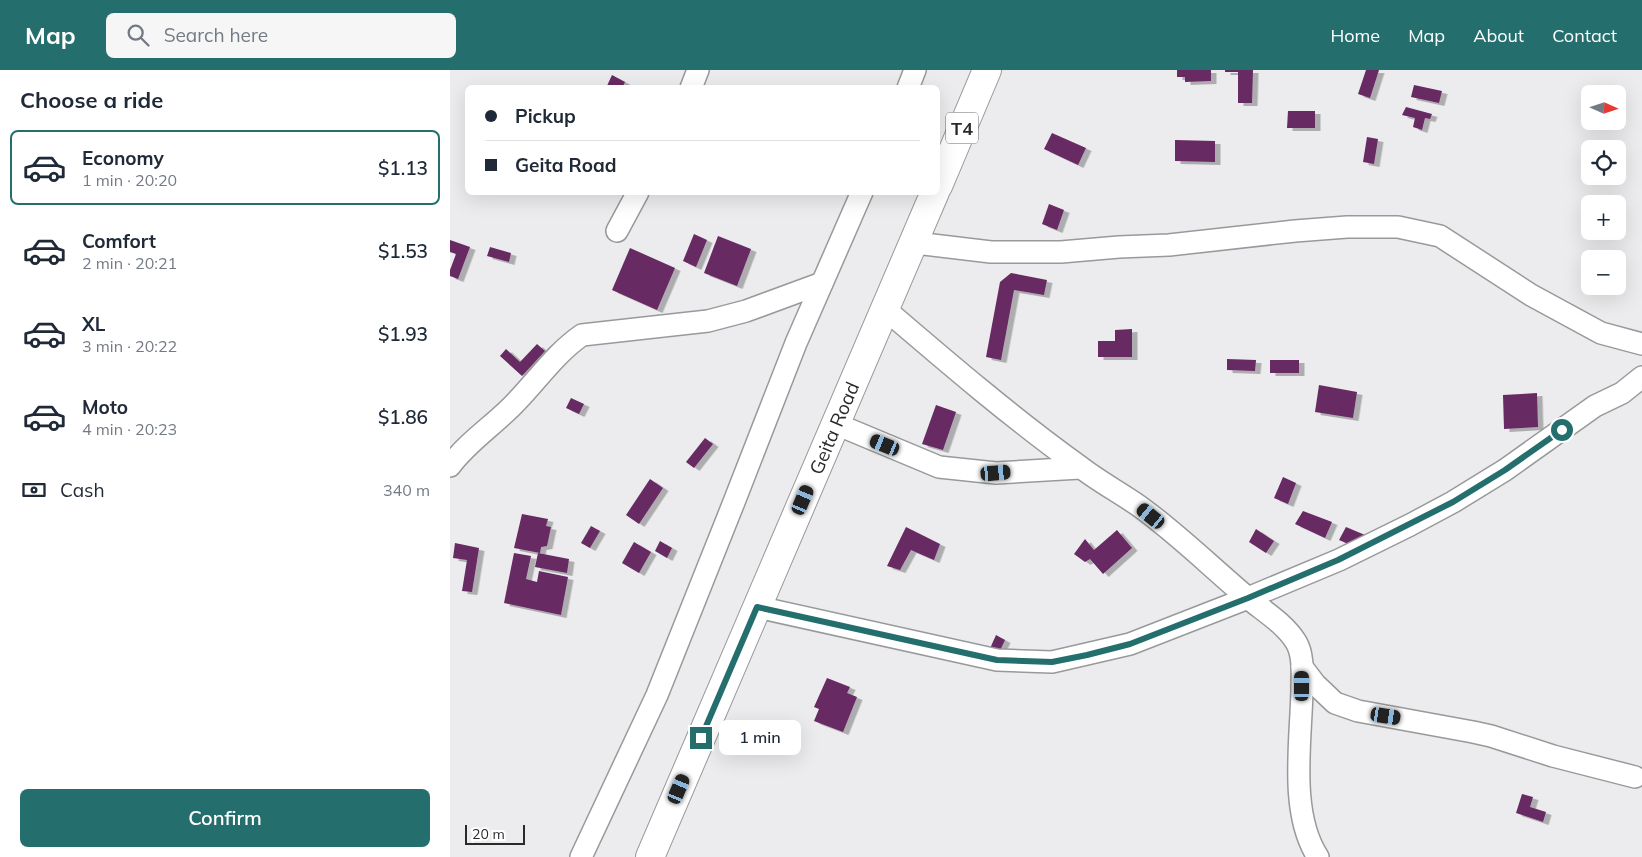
<!DOCTYPE html>
<html lang="en">
<head>
<meta charset="utf-8">
<style>
	:root { --surface:#fff; --page:#f6f6f7; --text:#1f2937; --muted:#747a83; --line:#e0e1e3; --accent:#246f6d }
	body { margin:0; font-family:Mulish,sans-serif; background:var(--page); color:var(--text); height:100vh; display:flex; flex-direction:column; font-size:19px; white-space:nowrap }
	* { box-sizing:border-box; margin:0 }
	p { font-size:16px; color:var(--muted) }
	.icon { flex:none; width:28px; height:28px; fill:none; stroke:currentColor; stroke-width:2; stroke-linecap:round; stroke-linejoin:round }
	.map { position:relative; flex:1; overflow:hidden }
	.drawer { display:flex; flex-direction:column; background:var(--surface); width:450px }
	.drawer>* { flex:none }
	.banner { position:absolute; left:15px; top:15px; width:475px; height:110px; border-radius:8px; box-shadow:0 5px 20px #0002; display:grid; align-content:center; height:110px; padding:0 20px; background:var(--surface) }
	.needle { width:32px; rotate:93deg }
	.tools { position:absolute; left:1131px; top:15px; display:grid; gap:10px }
	.tools a { display:grid; place-items:center; width:45px; height:45px; border-radius:8px; background:var(--surface); box-shadow:0 5px 20px #0002; font-size:25px }
	.scale { position:absolute; left:15px; bottom:12px; width:60px; box-sizing:border-box; padding-left:5px; border:2px solid #2a2a2a; border-top:0; font-size:14px; line-height:18px; white-space:nowrap; color:#2a2a2a; -webkit-text-stroke:4px #fff; paint-order:stroke }
	.end { position:absolute; width:22px; height:22px; margin:-11px; border:6px solid #246f6d; background:#fff; box-shadow:0 0 0 2px #fff }
	.from { border-radius:50% }
	.bubble { position:absolute; height:35px; border-radius:8px; background:var(--surface); box-shadow:0 5px 20px #0002; font-size:16px; font-weight:600; line-height:35px; text-align:center }
	.car { position:absolute; width:15px; height:30px; margin:-15px -8px; border-radius:6px; box-shadow:0 0 4px 1px #0007; background:linear-gradient(#222 24%,#8ab4d8 0 40%,#222 0 76%,#8ab4d8 0 86%,#222 0) }
	.banner b { display:flex; align-items:center; gap:18px; height:48px; font-size:19px }
	.banner b+b { border-top:1px solid var(--line) }
	.banner i { width:12px; height:12px; background:var(--text) }
	ul { padding:0; list-style:none }
	li { display:flex; align-items:center; gap:15px; height:75px; margin:0 10px 8px; padding:0 10px; border:2px solid transparent; border-radius:8px }
	li div { flex:1 }
	li b { display:block; font-size:19px }
	li em { font-style:normal; font-weight:600 }
	li.selected { border-color:var(--accent) }
	li>.icon { width:45px; height:45px; stroke-width:1.5 }
	h2 { padding:0 20px; font-size:22px; line-height:60px }
	.pay { display:flex; align-items:center; gap:12px; height:55px; padding:0 20px; font-size:19px }
	.pay p { margin-inline-start:auto }
	.primary-button { display:flex; gap:10px; margin-top:auto; padding:10px 20px }
	.primary-button a { flex:1; height:58px; border-radius:8px; background:var(--accent); color:#fff; font-size:20px; font-weight:600; line-height:58px; text-align:center }
	header { display:flex; align-items:center; gap:30px; box-sizing:border-box; height:70px; padding:0 25px; background:var(--accent); color:#fff }
	header strong { font-size:24px }
	nav { display:flex; gap:28px; margin-inline-start:auto; font-size:18px }
	.search { width:350px; height:45px; background:var(--page); display:flex; align-items:center; gap:12px; box-sizing:border-box; padding:0 18px; border-radius:8px; color:var(--muted); font-size:19px }
	main { display:flex; flex:1; min-height:0 }
	.map>svg:first-child { display:block }
</style>
</head>
<body>
<header>
<strong>Map</strong>
<div class="search"><svg class="icon" aria-label="search" viewBox="0 0 24 24"><circle cx="10" cy="10" r="6"/><path d="M15 15l6 6"/></svg>Search here</div>
<nav><a>Home</a><a>Map</a><a>About</a><a>Contact</a></nav>
</header>
<main>
<section class="drawer">
<h2>Choose a ride</h2>
<ul>
<li class="selected"><svg class="icon" aria-label="car" viewBox="0 0 24 24"><path d="M5 17H2v-5l4-1 3-4h7l3 4 3 1v5h-3M9 17h6M6 11h13"/><circle cx="7" cy="17" r="2"/><circle cx="17" cy="17" r="2"/></svg><div><b>Economy</b><p>1 min · 20:20</p></div><em>$1.13</em></li>
<li><svg class="icon" aria-label="car" viewBox="0 0 24 24"><path d="M5 17H2v-5l4-1 3-4h7l3 4 3 1v5h-3M9 17h6M6 11h13"/><circle cx="7" cy="17" r="2"/><circle cx="17" cy="17" r="2"/></svg><div><b>Comfort</b><p>2 min · 20:21</p></div><em>$1.53</em></li>
<li><svg class="icon" aria-label="car" viewBox="0 0 24 24"><path d="M5 17H2v-5l4-1 3-4h7l3 4 3 1v5h-3M9 17h6M6 11h13"/><circle cx="7" cy="17" r="2"/><circle cx="17" cy="17" r="2"/></svg><div><b>XL</b><p>3 min · 20:22</p></div><em>$1.93</em></li>
<li><svg class="icon" aria-label="car" viewBox="0 0 24 24"><path d="M5 17H2v-5l4-1 3-4h7l3 4 3 1v5h-3M9 17h6M6 11h13"/><circle cx="7" cy="17" r="2"/><circle cx="17" cy="17" r="2"/></svg><div><b>Moto</b><p>4 min · 20:23</p></div><em>$1.86</em></li>
</ul>
<div class="pay"><svg class="icon" aria-label="cash" viewBox="0 0 24 24"><path d="M3 7h18v10H3z"/><circle cx="12" cy="12" r="2"/></svg>Cash<p>340 m</p></div>
<div class="primary-button"><a>Confirm</a></div>
</section>
<div class="map">
<svg width="1192" height="787" viewBox="0 0 1192 787">
	<defs>
		<filter id="shadow"><feDropShadow dx="5.5" dy="3" stdDeviation="0" flood-color="#0004"/></filter>
	</defs>
	<rect width="100%" height="100%" fill="#ececee"/>
	<g fill="#672962" filter="url(#shadow)">
		<path d="M727 0H761V11L735 12V7H727Z"/>
		<path d="M775 0H803L802 33H788V2H775Z"/>
		<path d="M916 0H929L920 28 908 24Z"/>
		<path d="M162 5 175 12 172 18H156Z"/>
		<path d="M964 15 992 21 989 33 961 27Z"/>
		<path d="M956 37 982 44 980 49 975 48 972 60 963 57 965 48 952 45Z"/>
		<path d="M838 41H865V58H837Z"/>
		<path d="M602 63 636 78 628 95 594 79Z"/>
		<path d="M917 67 928 69 924 94 913 92Z"/>
		<path d="M725 70 765 71V92L725 91Z"/>
		<path d="M599 134 614 140 607 160 592 154Z"/>
		<path d="M244 164 257 170 246 197 233 191Z"/>
		<path d="M268 166 301 179 287 216 254 203Z"/>
		<path d="M0 170 20 177 8 209 0 206V200L6 184 0 182Z"/>
		<path d="M40 177 61 183 59 192 37 186Z"/>
		<path d="M180 178 225 198 207 240 162 220Z"/>
		<path d="M561 203 597 210 594 225 564 220 551 290 536 287 550 212Z"/>
		<path d="M682 259V287H648V271H665V260Z"/>
		<path d="M87 274 95 281 72 306 50 286 56 279 70 292Z"/>
		<path d="M777 289 806 290 805 301 777 300Z"/>
		<rect x="820" y="290" width="29" height="13"/>
		<path d="M869 315 907 322 903 348 865 342Z"/>
		<path d="M1087 323 1088 357 1054 359 1053 325Z"/>
		<path d="M121 328 134 334 129 344 116 338Z"/>
		<path d="M486 335 506 342 493 380 472 374Z"/>
		<path d="M255 368 263 374 244 398 236 392Z"/>
		<path d="M833 407 846 413 838 434 824 428Z"/>
		<path d="M200 409 213 418 189 454 176 445Z"/>
		<path d="M853 441 882 452 875 468 845 454Z"/>
		<path d="M72 444 98 449 96 456 101 457 97 476 91 477 90 483 64 478Z"/>
		<path d="M141 456 150 461 140 478 131 473Z"/>
		<path d="M456 457 490 474 484 490 461 480 450 500 437 496Z"/>
		<path d="M896 457 915 465 908 478 889 470Z"/>
		<path d="M806 459 824 471 816 483 799 472Z"/>
		<path d="M667 460 682 478 653 504 640 489 635 492 624 484 635 469 644 480Z"/>
		<path d="M210 471 222 478 217 488 205 481Z"/>
		<path d="M184 472 201 482 189 503 172 493Z"/>
		<path d="M5 473 29 478 22 522 12 521 17 490 3 488Z"/>
		<path d="M64 483 81 486 76 509 87 512 89 501 118 507 111 545 54 533Z"/>
		<path d="M88 483 119 489 117 503 85 497Z"/>
		<path d="M546 565 555 570 545 591 538 583Z"/>
		<path d="M377 608 400 617 397 623 407 627 393 662 364 651 369 639 364 637Z"/>
		<path d="M1072 724 1083 727 1080 737 1096 742 1093 752 1066 743Z"/>
	</g>
	<g fill="none" stroke-linecap="round" stroke-linejoin="round">
		<defs>
			<g id="minor">
				<path d="M241 18 248 0"/>
				<path d="M458 18 465 0"/>
				<path d="M167 161 188 122"/>
				<path d="M464 171 474 174 541 182H611L669 177 719 175 845 161 897 157H948L990 166 1081 225 1151 263 1192 274"/>
				<path d="M435 239C498 293 561 347 629 396 648 411 669 422 689 436 728 464 762 498 799 529 815 542 835 554 846 572 854 585 852 605 852 620 851 671 839 743 868 787"/>
				<path d="M386 354 489 397 546 403 630 398"/>
				<path d="M0 396C17 372 47 353 67 331 89 308 106 283 132 265L258 251 296 241 372 213"/>
				<path d="M307 537 547 590 602 592 680 574 798 528 889 490 960 455 1003 432 1055 400 1145 336 1172 323 1192 307"/>
				<path d="M852 597 865 614 885 633 908 641 1023 662 1041 666 1103 686 1185 707"/>
				<path d="M131 787 207 625 284 432 346 273 412 122"/>
			</g>
			<g id="highway">
				<path d="M488 116 537 0"/>
				<path d="M200 787 485 122"/>
			</g>
		</defs>
		<use href="#minor" stroke="#98999a" stroke-width="24"/>
		<use href="#highway" stroke="#98999a" stroke-width="30"/>
		<use href="#minor" stroke="#fff" stroke-width="21"/>
		<use href="#highway" stroke="#fff" stroke-width="28"/>
	</g>
	<g fill="none" stroke-linecap="round" stroke-linejoin="round">
		<path stroke="#246f6d" stroke-width="6" d="M251 668 307 537 547 590 602 592 637 585 680 574 798 528 888 490 1003 432 1055 400 1112 360"/>
	</g>
	<g text-anchor="middle" dominant-baseline="central" stroke-width="5" stroke-linejoin="round" paint-order="stroke">
		<rect fill="#fff" stroke="#6a6a6a" stroke-width="1" x="496" y="42.5" width="32" height="31" rx="4"/>
		<g font-size="18" font-weight="bold" fill="#2a2a2a">
			<text x="512" y="58">T4</text>
		</g>
		<g font-size="19" fill="#2a2a2a" stroke="#fff">
			<text transform="translate(384 358) rotate(-67)">Geita Road</text>
		</g>
	</g>
</svg>
<div class="tools">
<a><svg class="needle" viewBox="-14 -14 28 28"><path d="M0-13l5 13h-10z" fill="#e53935"/><path d="M0 13l5-13h-10z" fill="#747a83"/></svg></a>
<a><svg class="icon" aria-label="locate" viewBox="0 0 24 24"><circle cx="12" cy="12" r="6"/><path d="M12 2v4M12 18v4M2 12h4M18 12h4"/></svg></a>
<a>+</a>
<a>−</a>
</div>
<div class="scale">20 m</div>
<i class="end from" style="left:1112px;top:360px"></i>
<i class="end" style="left:251px;top:668px"></i>
<div class="bubble" style="left:269px;top:650px;width:82px">1 min</div>
<i class="car" style="left:435px;top:375px;rotate:292deg"></i>
<i class="car" style="left:546px;top:403px;rotate:85deg"></i>
<i class="car" style="left:353px;top:430px;rotate:23deg"></i>
<i class="car" style="left:701px;top:446px;rotate:309deg"></i>
<i class="car" style="left:852px;top:616px;rotate:0deg"></i>
<i class="car" style="left:936px;top:646px;rotate:99deg"></i>
<i class="car" style="left:229px;top:719px;rotate:23deg"></i>
<div class="banner">
<b><i class="from"></i>Pickup</b>
<b><i></i>Geita Road</b>
</div>
</div>
</main>
</body>
</html>
